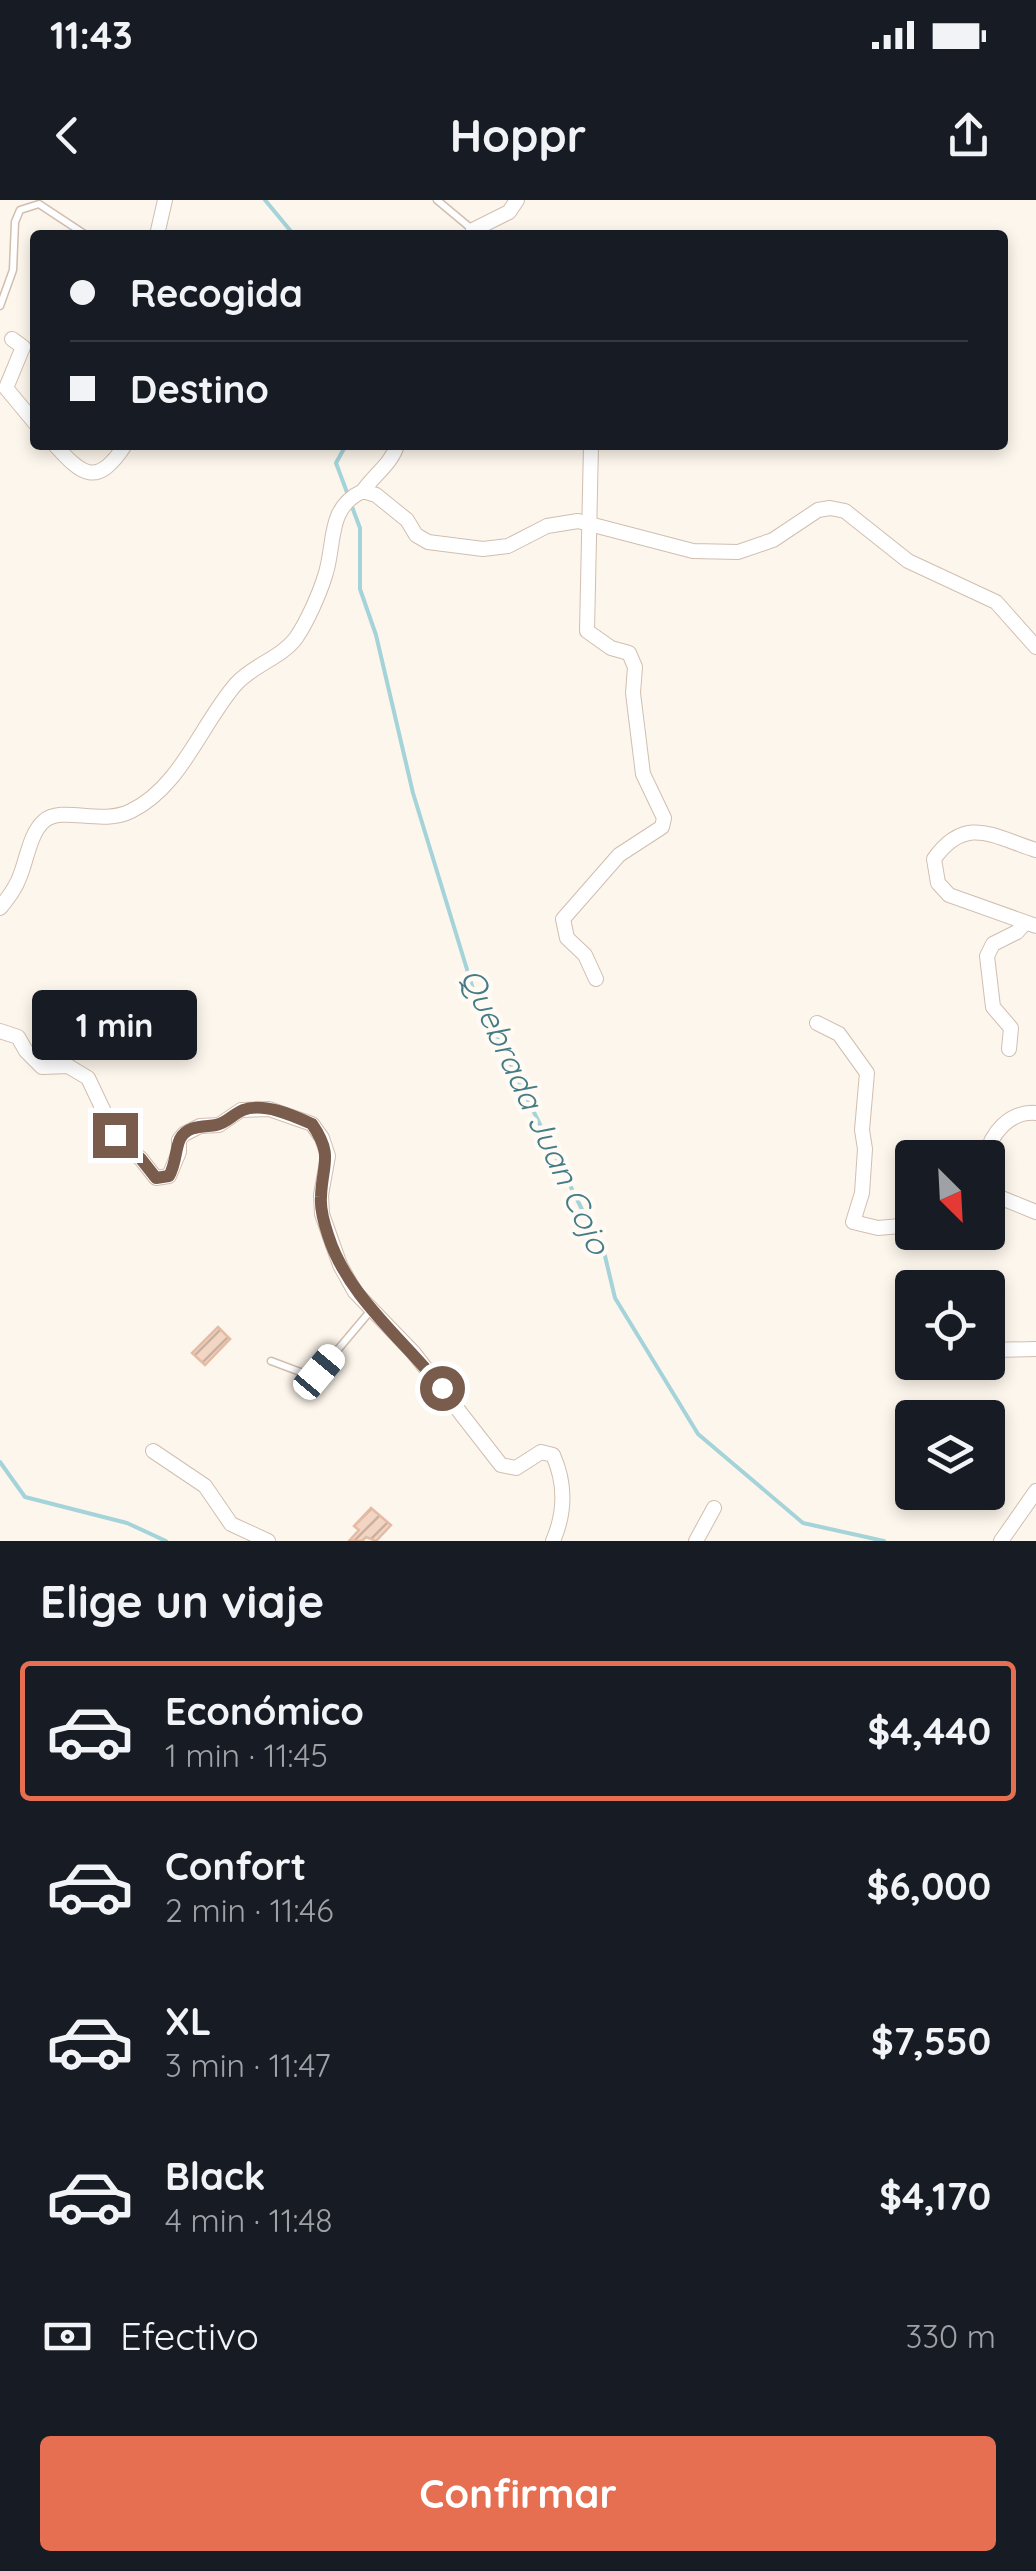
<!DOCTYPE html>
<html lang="es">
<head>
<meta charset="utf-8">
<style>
	:root { --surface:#171b24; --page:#242831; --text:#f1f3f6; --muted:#9ea1a6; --line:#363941; --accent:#e76f51 }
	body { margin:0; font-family:Quicksand,sans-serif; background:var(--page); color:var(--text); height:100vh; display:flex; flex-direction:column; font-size:38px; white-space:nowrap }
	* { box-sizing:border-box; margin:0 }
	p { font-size:32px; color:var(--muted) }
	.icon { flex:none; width:55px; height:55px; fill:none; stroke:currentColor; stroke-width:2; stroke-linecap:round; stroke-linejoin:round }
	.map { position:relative; height:1341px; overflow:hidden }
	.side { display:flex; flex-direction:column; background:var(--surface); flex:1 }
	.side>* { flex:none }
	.top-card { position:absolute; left:30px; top:30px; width:978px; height:220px; border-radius:10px; box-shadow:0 5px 15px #0003; display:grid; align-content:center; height:220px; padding:0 40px; background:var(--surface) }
	.needle { width:65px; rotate:156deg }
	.buttons { position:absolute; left:895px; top:940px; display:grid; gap:20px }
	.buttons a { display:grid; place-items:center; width:110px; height:110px; border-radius:10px; background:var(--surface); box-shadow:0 5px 15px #0003; font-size:50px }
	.end { position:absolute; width:45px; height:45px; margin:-22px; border:12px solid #7a5c4d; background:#fff; box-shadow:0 0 0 5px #fff }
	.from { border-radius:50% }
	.bubble { position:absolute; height:70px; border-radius:10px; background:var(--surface); box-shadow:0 5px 15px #0003; font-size:32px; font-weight:700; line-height:70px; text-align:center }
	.car { position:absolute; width:30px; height:60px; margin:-30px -15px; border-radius:12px; box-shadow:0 0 8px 2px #0007; background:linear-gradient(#fff 24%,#345 0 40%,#fff 0 76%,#345 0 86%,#fff 0) }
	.top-card b { display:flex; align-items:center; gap:35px; height:95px; font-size:38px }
	.top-card b+b { border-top:2px solid var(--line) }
	.top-card i { width:25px; height:25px; background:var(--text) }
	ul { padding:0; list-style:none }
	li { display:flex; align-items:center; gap:30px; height:140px; margin:0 20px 15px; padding:0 20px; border:5px solid transparent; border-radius:10px }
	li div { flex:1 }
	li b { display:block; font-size:38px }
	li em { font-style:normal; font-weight:700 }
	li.selected { border-color:var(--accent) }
	li>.icon { width:90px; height:90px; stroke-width:1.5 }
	h2 { padding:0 40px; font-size:45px; line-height:120px }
	.pay { display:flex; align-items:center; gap:25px; height:110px; padding:0 40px; font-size:38px }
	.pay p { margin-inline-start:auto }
	.action { display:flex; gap:20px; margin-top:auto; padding:20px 40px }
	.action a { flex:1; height:115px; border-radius:10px; background:var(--accent); color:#fff; font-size:40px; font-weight:700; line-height:115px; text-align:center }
	.status { display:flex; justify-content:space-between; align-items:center; height:70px; padding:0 50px; background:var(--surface); direction:ltr }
	.status svg { height:28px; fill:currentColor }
	header { display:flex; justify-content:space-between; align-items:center; height:130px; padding:0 40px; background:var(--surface); font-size:45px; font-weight:700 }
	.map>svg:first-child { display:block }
</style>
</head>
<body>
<div class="status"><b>11:43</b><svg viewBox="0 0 49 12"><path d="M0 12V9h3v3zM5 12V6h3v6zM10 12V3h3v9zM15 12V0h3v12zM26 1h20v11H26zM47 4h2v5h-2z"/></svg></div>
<header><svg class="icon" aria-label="back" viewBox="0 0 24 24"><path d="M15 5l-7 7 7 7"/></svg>Hoppr<svg class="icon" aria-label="share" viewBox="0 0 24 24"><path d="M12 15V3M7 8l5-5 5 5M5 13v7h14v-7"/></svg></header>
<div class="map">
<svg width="1036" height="1341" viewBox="0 0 1036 1341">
	<defs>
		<pattern id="building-hatch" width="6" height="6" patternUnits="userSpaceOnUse" patternTransform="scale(2.5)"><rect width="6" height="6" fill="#f3d5c3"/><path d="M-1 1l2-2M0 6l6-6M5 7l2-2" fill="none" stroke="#cab0a1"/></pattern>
	</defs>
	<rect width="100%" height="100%" fill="#fdf6ec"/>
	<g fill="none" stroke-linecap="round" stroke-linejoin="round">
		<g stroke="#a5d3da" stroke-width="4">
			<path d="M265 0 294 35"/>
			<path d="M346 245 336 263 348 295"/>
			<path d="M351 304 360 328V389L376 435 413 593 473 789 605 1056 615 1098 698 1234 803 1323 884 1341"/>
			<path d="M0 1262 25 1297 127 1323 166 1341"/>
		</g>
	</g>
	<g fill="url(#building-hatch)" stroke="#e6bba3" stroke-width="2.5">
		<path d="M218 1127 230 1139 205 1165 192 1153Z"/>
		<path d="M371 1308 391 1325 376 1341 366 1337 362 1341H349L359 1330 354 1326Z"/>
	</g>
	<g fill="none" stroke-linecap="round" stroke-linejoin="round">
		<defs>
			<g id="lane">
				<path d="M437 0 473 30"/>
				<path d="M0 106 13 70 15 22 20 10 39 4 86 35"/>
				<path d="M271 1161 311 1176 319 1172 372 1109"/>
			</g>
			<g id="street">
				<path d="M157 35 165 0"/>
				<path d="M473 35V30L509 12 517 0"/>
				<path d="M12 139 23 147 6 188 35 223"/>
				<path d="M55 245C82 275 97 288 125 245"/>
				<path d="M591 245 587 431 611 448 629 453 635 467 633 493 643 574 664 618 662 627 619 655 563 719 567 738 585 755 596 779"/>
				<path d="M363 291C374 275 392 263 397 245"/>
				<path d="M1036 650C994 637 966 614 934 659L938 683 949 695 1036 726"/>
				<path d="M0 708C8 698 16 688 20 676 27 659 30 633 44 621 62 605 101 626 131 611 181 587 201 524 236 484 253 465 281 458 296 438 307 422 319 395 325 376 336 343 326 308 363 291L376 295 407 320 416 335 428 342 483 349 508 346 547 326 578 321 693 351 738 352 773 340 818 310 830 308 845 311 908 361 996 402 1036 447"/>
				<path d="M817 823 839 834 867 873 862 930 865 949 862 993 853 1022 878 1028 912 1025"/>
				<path d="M0 831 18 837 26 851 42 867 68 866 88 878 115 935 141 959 156 978 169 976 179 952V940L184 934 200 926 219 925 241 910 269 909 312 924 322 938 328 956 321 995 322 1014 340 1065 355 1092 413 1152 501 1265 516 1268 541 1252 553 1255C566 1284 565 1313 553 1341"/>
				<path d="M1009 849 1011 828 993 807 987 756 993 744 1017 732 1025 723"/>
				<path d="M986 958C990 933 1010 911 1036 913"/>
				<path d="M988 977 999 997 1036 1012"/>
				<path d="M988 1150 1036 1149"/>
				<path d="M153 1251 205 1286 231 1324 268 1341"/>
				<path d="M696 1341 714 1308"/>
				<path d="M1001 1341 1036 1291"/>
			</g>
		</defs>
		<use href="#lane" stroke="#d1beb0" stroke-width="9"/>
		<use href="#street" stroke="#d1beb0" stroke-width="16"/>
		<use href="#lane" stroke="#fff" stroke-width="6"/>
		<use href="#street" stroke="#fff" stroke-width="14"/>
	</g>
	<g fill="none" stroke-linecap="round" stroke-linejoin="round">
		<path stroke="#7a5c4d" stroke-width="12" d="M115 935 141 959 156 978 169 976C176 964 175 950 180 939 187 925 204 927 216 925 227 923 233 914 243 910 264 902 294 916 312 924 334 956 322 964 321 997 320 1009 324 1023 328 1035 347 1096 402 1138 442 1188"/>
	</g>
	<g text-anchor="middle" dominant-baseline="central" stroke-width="9" stroke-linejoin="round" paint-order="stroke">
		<g font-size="32" font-style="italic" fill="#437c86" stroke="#fffaf3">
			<text transform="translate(536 911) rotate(65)">Quebrada Juan Cojo</text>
		</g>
	</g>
</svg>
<div class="buttons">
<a><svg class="needle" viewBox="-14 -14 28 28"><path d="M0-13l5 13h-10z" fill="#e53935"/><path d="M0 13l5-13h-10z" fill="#9ea1a6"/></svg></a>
<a><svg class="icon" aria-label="locate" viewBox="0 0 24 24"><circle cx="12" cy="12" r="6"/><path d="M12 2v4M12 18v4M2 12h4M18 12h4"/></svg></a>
<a><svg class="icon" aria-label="layers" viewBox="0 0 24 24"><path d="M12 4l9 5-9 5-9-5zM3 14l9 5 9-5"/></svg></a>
</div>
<i class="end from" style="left:442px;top:1188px"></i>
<i class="end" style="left:115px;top:935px"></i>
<div class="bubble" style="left:32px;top:790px;width:165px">1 min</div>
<i class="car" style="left:319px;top:1172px;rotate:40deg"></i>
<div class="top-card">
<b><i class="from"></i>Recogida</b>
<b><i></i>Destino</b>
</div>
</div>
<section class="side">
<h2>Elige un viaje</h2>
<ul>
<li class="selected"><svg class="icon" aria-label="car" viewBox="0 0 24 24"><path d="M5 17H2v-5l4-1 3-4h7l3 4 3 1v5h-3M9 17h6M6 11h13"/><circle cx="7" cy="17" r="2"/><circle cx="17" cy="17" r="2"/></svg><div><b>Económico</b><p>1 min · 11:45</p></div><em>$4,440</em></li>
<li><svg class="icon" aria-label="car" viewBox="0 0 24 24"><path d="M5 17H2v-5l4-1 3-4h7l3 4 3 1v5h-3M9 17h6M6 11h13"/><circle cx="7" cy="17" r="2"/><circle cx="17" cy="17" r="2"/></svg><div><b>Confort</b><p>2 min · 11:46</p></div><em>$6,000</em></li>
<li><svg class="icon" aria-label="car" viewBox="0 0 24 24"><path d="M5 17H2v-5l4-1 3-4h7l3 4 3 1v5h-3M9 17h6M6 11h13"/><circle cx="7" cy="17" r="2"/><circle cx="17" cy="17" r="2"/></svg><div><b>XL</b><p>3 min · 11:47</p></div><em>$7,550</em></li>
<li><svg class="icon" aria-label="car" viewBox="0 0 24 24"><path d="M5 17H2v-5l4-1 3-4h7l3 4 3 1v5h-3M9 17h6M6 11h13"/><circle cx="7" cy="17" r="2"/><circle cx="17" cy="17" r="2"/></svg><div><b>Black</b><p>4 min · 11:48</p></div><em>$4,170</em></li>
</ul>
<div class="pay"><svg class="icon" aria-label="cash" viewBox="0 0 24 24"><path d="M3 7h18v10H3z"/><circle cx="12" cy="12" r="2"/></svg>Efectivo<p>330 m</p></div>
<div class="action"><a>Confirmar</a></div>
</section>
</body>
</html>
